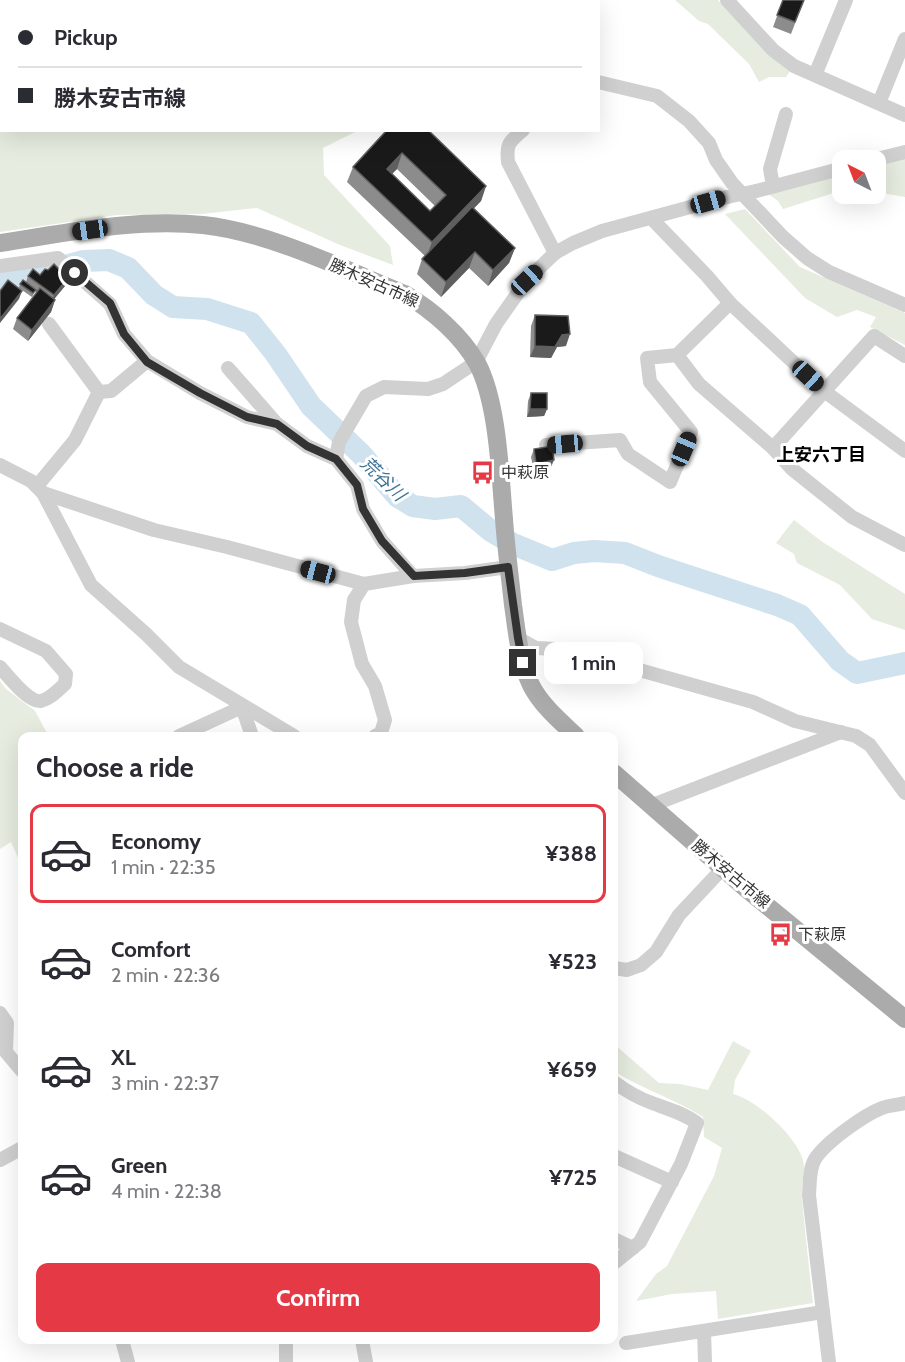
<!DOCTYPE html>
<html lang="en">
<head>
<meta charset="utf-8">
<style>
	:root { --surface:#fff; --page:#f7f7f7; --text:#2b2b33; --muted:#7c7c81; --line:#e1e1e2; --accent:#e63946 }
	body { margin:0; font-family:Cabin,"Noto Sans JP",sans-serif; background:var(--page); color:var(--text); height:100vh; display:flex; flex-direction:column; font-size:22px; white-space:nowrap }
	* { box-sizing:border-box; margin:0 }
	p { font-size:20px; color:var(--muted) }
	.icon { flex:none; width:33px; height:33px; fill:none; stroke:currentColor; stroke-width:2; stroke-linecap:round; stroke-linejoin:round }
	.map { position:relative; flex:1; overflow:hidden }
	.panel { position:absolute; left:18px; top:732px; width:600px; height:612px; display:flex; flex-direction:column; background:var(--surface); border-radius:12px; box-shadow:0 6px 24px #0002 }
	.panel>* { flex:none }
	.top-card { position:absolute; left:0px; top:0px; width:600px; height:132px; box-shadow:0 6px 24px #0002; display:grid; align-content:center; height:132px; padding:0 18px; background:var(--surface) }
	.needle { width:39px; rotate:318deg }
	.tools { position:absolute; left:832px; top:150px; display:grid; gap:12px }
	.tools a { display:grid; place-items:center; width:54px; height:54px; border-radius:12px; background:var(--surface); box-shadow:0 6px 24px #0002; font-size:30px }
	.end { position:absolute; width:27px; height:27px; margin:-14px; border:8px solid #333; background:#fff; box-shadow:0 0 0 3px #fff }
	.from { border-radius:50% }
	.bubble { position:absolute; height:42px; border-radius:12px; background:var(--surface); box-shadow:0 6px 24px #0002; font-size:20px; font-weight:800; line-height:42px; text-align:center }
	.car { position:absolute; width:18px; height:36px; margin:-18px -9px; border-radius:8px; box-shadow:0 0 4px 2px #0007; background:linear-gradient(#222 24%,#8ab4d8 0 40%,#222 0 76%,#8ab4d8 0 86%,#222 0) }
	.top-card b { display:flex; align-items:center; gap:21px; height:57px; font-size:22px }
	.top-card b+b { border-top:2px solid var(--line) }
	.top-card i { width:15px; height:15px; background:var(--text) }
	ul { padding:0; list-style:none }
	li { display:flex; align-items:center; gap:18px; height:99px; margin:0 12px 9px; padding:0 6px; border:3px solid transparent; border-radius:12px }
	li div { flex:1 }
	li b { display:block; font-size:22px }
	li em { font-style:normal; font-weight:800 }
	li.on { border-color:var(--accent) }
	li>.icon { width:54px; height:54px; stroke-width:1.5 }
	h2 { padding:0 18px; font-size:27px; line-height:72px }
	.primary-button { display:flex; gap:12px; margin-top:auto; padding:12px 18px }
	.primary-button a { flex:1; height:69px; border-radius:12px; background:var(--accent); color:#fff; font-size:24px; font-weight:800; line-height:69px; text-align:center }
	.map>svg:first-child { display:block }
</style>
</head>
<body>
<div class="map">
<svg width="905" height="1362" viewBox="0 0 905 1362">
	<rect width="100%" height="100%" fill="#fff"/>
	<g fill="#e6ecdf">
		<path d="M0 0H350L2 2V130L357 131 323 148 324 175 390 246 393 265 340 245 257 208 201 214 117 215 0 232Z"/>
		<path d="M675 0H718L771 54 790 71 786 77H769L759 82 749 64 708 24 699 21Z"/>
		<path d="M905 155V197L876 192V162Z"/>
		<path d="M843 170V190L783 209 778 201 763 190Z"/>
		<path d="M745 209 800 267 905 313V345L870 327 876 317 857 310 837 317 805 298 725 214Z"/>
		<path d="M794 520 821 541 905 594V630L872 619 840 585 797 563 794 554 776 543Z"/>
		<path d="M0 681 6 689 35 711 48 735 22 736V867L11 842 0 849Z"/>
		<path d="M733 1041 751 1051 735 1080 733 1094C757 1100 796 1136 803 1160 806 1170 801 1185 802 1197 805 1232 809 1268 813 1303L718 1319 716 1291 672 1294 636 1301 656 1274 667 1266 714 1176 722 1148 704 1137 703 1117C675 1099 642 1089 614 1071V1044L659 1083 680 1084 708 1090Z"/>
	</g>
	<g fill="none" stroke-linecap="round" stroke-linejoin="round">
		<path stroke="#cfe2ee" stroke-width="22" d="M0 283 84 261 109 260 128 268 154 295 173 307 207 309 251 323 275 353 311 406 361 454 398 497 413 506 435 509 461 506 491 531 513 544 552 560 574 553 594 551 625 553 658 566 777 605 800 615 840 661 857 673 905 663"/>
		<g stroke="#d0d0d0" stroke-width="14">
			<path d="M727 0 773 50 794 66 905 115"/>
			<path d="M541 2 542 0"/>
			<path d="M815 75 846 0"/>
			<path d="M598 82 657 96 689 121 709 143 716 160 732 183 783 237 807 258 829 272 905 305"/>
			<path d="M879 103 905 39"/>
			<path d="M523 130C509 142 506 144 508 162L555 253"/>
			<path d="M873 160 905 152"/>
			<path d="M773 186 770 169 786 114"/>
			<path d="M756 191 843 168"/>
			<path d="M652 219 707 276 730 303 824 391 905 451"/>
			<path d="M0 266 58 258 110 304 124 334 147 361 200 393 247 417 277 424 307 446 336 459 357 485 363 509 382 541 413 576"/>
			<path d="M730 303 677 355 699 384 773 448 792 469 852 517 905 545"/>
			<path d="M49 324 99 392"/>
			<path d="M228 368 277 424"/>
			<path d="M546 445 620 440 628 454 670 482 691 432 650 382 647 358 677 355"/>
			<path d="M773 448 874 336 905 356"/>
			<path d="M336 459 339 442 366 396 384 387 428 389 443 384 476 362 496 324 527 280 555 253 573 243 602 231 727 197"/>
			<path d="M0 465 31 481 43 493 91 585 146 634 179 667 294 736"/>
			<path d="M37 486 75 440 99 392 111 391 147 361"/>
			<path d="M43 493 154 530 227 547 364 584 413 576 465 573 508 567"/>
			<path d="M364 584 354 600 351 622 362 664 375 686 385 720 381 733 375 736"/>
			<path d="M0 629 46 651 66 674 65 684C58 690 50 699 41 701 29 703 8 676 0 667"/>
			<path d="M518 638 536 648 576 650 611 662 753 702 795 721 856 736 870 745 905 793"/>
			<path d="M179 736 242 707 252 736"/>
			<path d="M650 806 841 732"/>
			<path d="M614 968 627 970 641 965 656 952 679 915 723 868"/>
			<path d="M0 1013 7 1023 6 1052 22 1071"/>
			<path d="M614 1082C626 1091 638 1098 652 1103 668 1109 684 1113 697 1123L681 1164 640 1242 614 1263"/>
			<path d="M614 1156 672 1182"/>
			<path d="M0 1160 22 1148"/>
			<path d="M614 1239 633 1248"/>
			<path d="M704 1331 705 1362"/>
			<path d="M122 1340 128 1362"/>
			<path d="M362 1340 366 1362"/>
			<path d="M626 1343 823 1312"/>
			<path d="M286 1362V1340"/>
			<path d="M829 1362 809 1195C810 1184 809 1169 815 1159 826 1142 864 1115 882 1108 889 1105 898 1105 905 1103"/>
		</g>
		<g stroke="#ababab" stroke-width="18">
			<path d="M0 243C67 233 136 218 203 225 269 232 343 269 405 294 432 310 461 335 477 363 498 402 500 474 504 519 506 548 510 577 513 605 517 632 519 660 531 685 541 705 560 721 576 736"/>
			<path d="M614 773 743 886 905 1019"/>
		</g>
		<path stroke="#d0d0d0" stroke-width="14" d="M727 197 756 191"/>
	</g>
	<g fill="#8c8c8c" fill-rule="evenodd">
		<path d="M783 0H804L791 34 773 27Z"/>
		<path d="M387 130 486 186 481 201 474 208 515 248 509 263 488 286 469 268 441 297 417 274 422 259 425 256 347 182 353 167ZM397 169 435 206 430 211 392 174Z"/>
		<path d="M48 270 68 278 65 286 54 299 55 300 51 312 28 341 13 329 17 318 37 293 35 291 32 297 19 288 20 284 26 282 28 276 40 275Z"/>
		<path d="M535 315 566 346 557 347 551 358 530 357 531 326Z"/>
		<path d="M531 393 547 409 544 416 527 417 528 401Z"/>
		<path d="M534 449 551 467 534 472 531 457Z"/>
	</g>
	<g fill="#5f5f5f">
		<path d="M402 153 397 169 381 184 387 169Z"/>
		<path d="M486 186 481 201 426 258 432 242Z"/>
		<path d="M515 248 509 263 488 286 493 270Z"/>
		<path d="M475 252 469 268 441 297 446 282Z"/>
		<path d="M68 278 65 286 51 303 54 295Z"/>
		<path d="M22 291 19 299 0 323V319Z"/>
		<path d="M55 300 51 312 28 341 32 330Z"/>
		<path d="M570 334 566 346 557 347 551 358 530 357 535 346 562 335Z"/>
		<path d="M530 409H547L544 416 527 417Z"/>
		<path d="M554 460 551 467 534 472 536 464Z"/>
	</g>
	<g fill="#1a1a1a" stroke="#5f5f5f" stroke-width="1.5" fill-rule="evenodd">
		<path d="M783 0H804L795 22 777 15Z"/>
		<path d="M387 130H428L486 186 432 242 353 167ZM402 153 446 195 430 211 387 169Z"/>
		<path d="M472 207 515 248 493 270 475 252 446 282 422 259Z"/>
		<path d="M54 264 68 278 54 295 28 276 33 269 40 275 45 269 48 270Z"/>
		<path d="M8 280 22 291 0 319V291Z"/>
		<path d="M23 280 36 290 33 293 20 284Z"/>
		<path d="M40 288 55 300 32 330 17 318Z"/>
		<path d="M535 315 568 316 570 334 562 335 555 347 535 346Z"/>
		<path d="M531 393H547V409H530Z"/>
		<path d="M552 446 554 460 536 464 534 449Z"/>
	</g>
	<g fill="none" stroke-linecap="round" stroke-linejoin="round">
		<path stroke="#333" stroke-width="8" d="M75 273 110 303 124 334 147 362 200 393 247 417 277 424 307 446 336 459 357 485 363 509 382 541 414 576 465 573 508 567 518 638 523 663"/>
	</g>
	<defs>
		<symbol id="bus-bare" viewBox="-9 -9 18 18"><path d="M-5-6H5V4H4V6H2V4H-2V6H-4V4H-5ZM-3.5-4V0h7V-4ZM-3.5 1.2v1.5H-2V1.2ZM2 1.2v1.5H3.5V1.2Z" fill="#e63946" stroke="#fff" stroke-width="2.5" paint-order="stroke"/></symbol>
	</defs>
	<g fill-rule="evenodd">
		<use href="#bus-bare" x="466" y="456" width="33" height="33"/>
		<use href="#bus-bare" x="764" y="918" width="33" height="33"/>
	</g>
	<g text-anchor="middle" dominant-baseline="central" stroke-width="6" stroke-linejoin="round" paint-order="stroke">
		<g font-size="16" fill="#333" stroke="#fff">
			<text transform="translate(374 283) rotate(24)">勝木安古市線</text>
			<text transform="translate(731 874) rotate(40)">勝木安古市線</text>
		</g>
		<g font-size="16" fill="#333" stroke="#fff" text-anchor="start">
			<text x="501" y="472">中萩原</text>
			<text x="798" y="934">下萩原</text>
		</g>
		<g font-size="18" font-weight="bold" fill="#000" stroke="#fff">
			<text x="821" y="455">上安六丁目</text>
		</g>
		<g font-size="18" font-style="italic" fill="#3f7597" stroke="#fff">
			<text transform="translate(383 479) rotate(44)">荒谷川</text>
		</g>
	</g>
</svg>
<div class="tools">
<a><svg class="needle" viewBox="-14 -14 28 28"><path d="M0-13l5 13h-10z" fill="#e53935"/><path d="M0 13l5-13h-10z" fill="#7c7c81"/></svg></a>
</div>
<i class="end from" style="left:75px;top:273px"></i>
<i class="end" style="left:523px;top:663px"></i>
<div class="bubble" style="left:544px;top:642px;width:99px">1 min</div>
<i class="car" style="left:708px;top:202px;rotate:74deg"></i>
<i class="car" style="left:90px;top:230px;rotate:262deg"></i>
<i class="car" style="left:527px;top:280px;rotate:47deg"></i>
<i class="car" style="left:808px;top:376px;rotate:133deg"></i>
<i class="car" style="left:565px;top:444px;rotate:265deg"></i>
<i class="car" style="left:684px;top:449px;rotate:23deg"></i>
<i class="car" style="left:318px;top:572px;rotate:285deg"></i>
<div class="top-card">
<b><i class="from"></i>Pickup</b>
<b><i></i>勝木安古市線</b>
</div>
<section class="panel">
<h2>Choose a ride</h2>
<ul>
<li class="on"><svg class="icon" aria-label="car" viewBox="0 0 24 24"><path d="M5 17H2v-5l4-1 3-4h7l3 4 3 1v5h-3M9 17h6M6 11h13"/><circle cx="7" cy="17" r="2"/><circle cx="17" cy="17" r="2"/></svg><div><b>Economy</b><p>1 min · 22:35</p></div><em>¥388</em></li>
<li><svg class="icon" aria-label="car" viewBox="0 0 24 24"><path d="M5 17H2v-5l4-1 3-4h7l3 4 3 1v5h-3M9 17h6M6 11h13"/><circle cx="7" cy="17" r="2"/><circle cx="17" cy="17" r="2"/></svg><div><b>Comfort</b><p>2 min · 22:36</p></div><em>¥523</em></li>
<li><svg class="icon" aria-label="car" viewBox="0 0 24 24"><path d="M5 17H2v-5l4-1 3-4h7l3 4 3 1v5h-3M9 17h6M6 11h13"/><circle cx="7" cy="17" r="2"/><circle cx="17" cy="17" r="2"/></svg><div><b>XL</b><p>3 min · 22:37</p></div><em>¥659</em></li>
<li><svg class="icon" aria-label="car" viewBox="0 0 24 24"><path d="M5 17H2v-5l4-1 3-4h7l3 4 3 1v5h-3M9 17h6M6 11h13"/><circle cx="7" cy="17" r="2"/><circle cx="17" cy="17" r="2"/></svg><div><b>Green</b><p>4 min · 22:38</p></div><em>¥725</em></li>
</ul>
<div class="primary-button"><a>Confirm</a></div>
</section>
</div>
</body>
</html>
